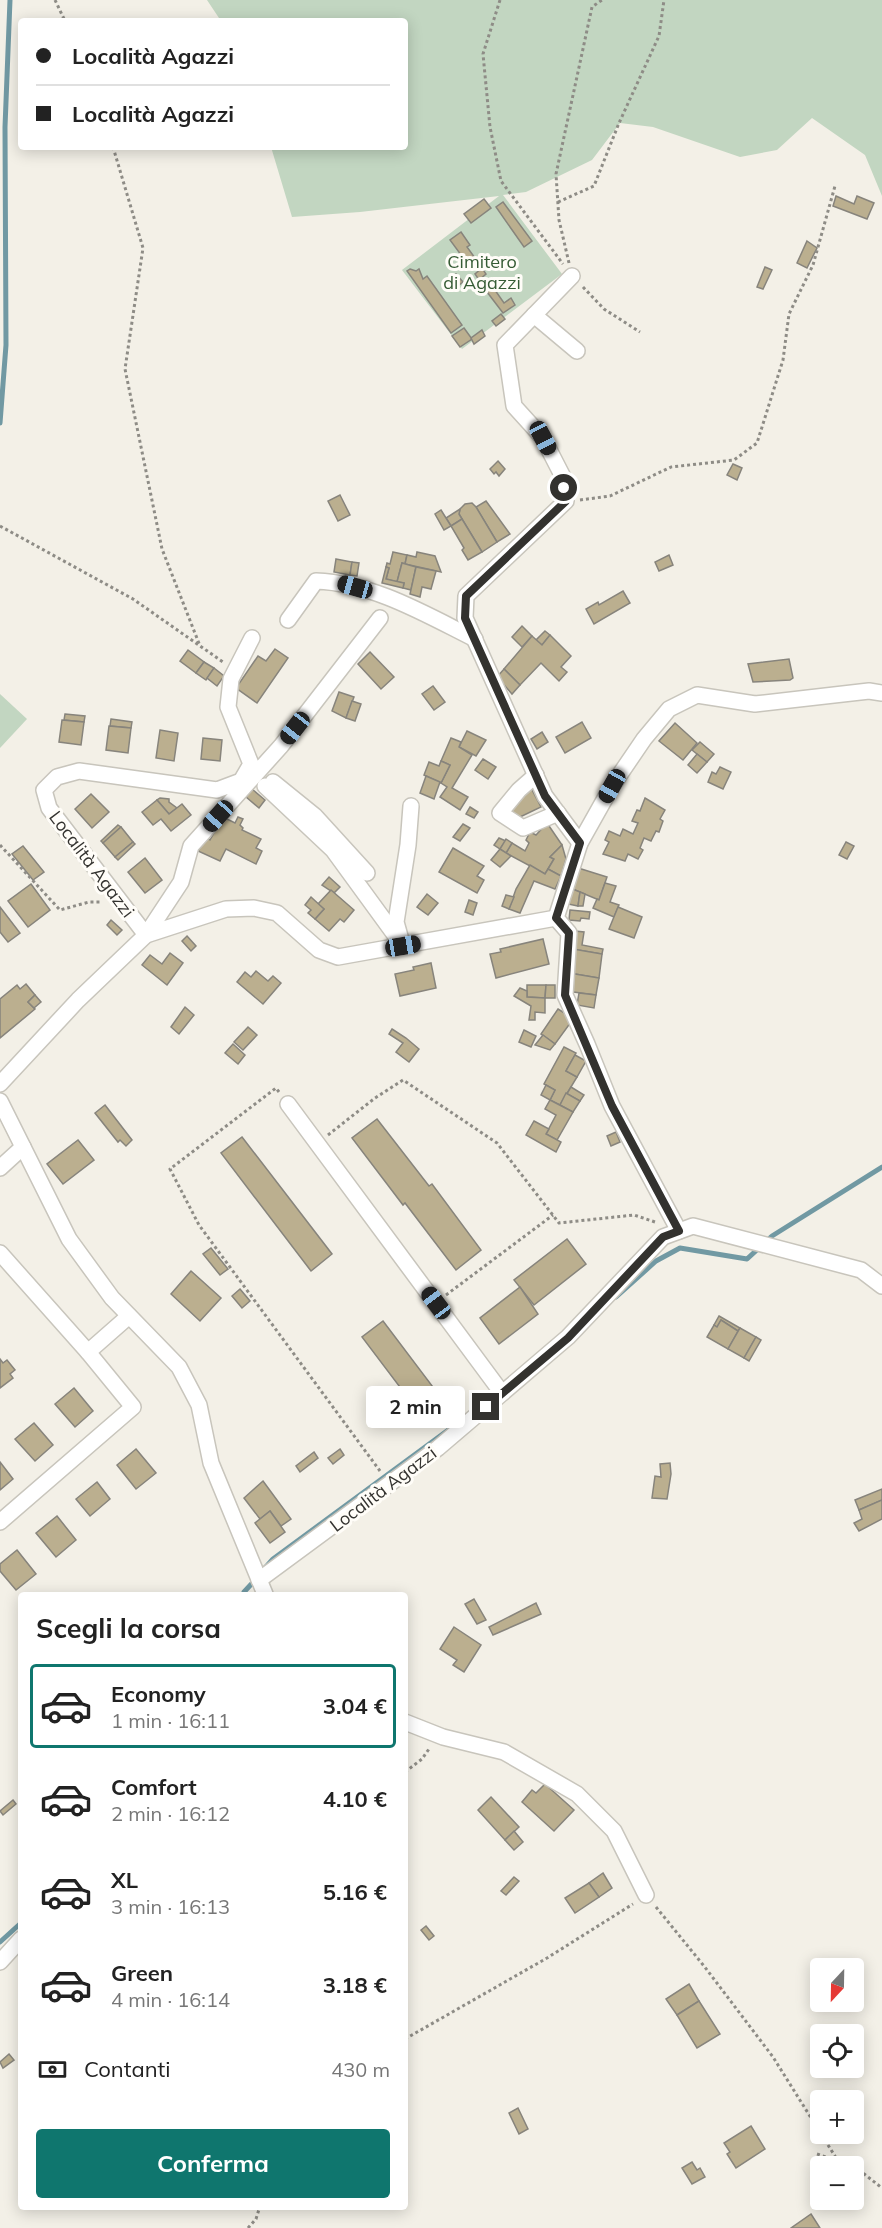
<!DOCTYPE html>
<html lang="it">
<head>
<meta charset="utf-8">
<style>
	:root { --surface:#fff; --page:#f2f2f2; --text:#222; --muted:#767676; --line:#e0e0e0; --accent:#0f766e }
	body { margin:0; font-family:Mulish,sans-serif; background:var(--page); color:var(--text); height:100vh; display:flex; flex-direction:column; font-size:22px; white-space:nowrap }
	* { box-sizing:border-box; margin:0 }
	p { font-size:20px; color:var(--muted) }
	.icon { flex:none; width:33px; height:33px; fill:none; stroke:currentColor; stroke-width:2; stroke-linecap:round; stroke-linejoin:round }
	.map { position:relative; flex:1; overflow:hidden }
	.details { position:absolute; left:18px; top:1592px; width:390px; height:618px; display:flex; flex-direction:column; background:var(--surface); border-radius:6px; box-shadow:0 3px 15px #0003 }
	.details>* { flex:none }
	.hud { position:absolute; left:18px; top:18px; width:390px; height:132px; border-radius:6px; box-shadow:0 3px 15px #0003; display:grid; align-content:center; height:132px; padding:0 18px; background:var(--surface) }
	.needle { width:39px; rotate:202deg }
	.buttons { position:absolute; left:810px; top:1958px; display:grid; gap:12px }
	.buttons a { display:grid; place-items:center; width:54px; height:54px; border-radius:6px; background:var(--surface); box-shadow:0 3px 15px #0003; font-size:30px }
	.end { position:absolute; width:27px; height:27px; margin:-14px; border:8px solid #33322f; background:#fff; box-shadow:0 0 0 3px #fff }
	.from { border-radius:50% }
	.bubble { position:absolute; height:42px; border-radius:6px; background:var(--surface); box-shadow:0 3px 15px #0003; font-size:20px; font-weight:700; line-height:42px; text-align:center }
	.car { position:absolute; width:18px; height:36px; margin:-18px -9px; border-radius:8px; box-shadow:0 0 4px 2px #0007; background:linear-gradient(#222 24%,#8ab4d8 0 40%,#222 0 76%,#8ab4d8 0 86%,#222 0) }
	.hud b { display:flex; align-items:center; gap:21px; height:57px; font-size:22px }
	.hud b+b { border-top:2px solid var(--line) }
	.hud i { width:15px; height:15px; background:var(--text) }
	ul { padding:0; list-style:none }
	li { display:flex; align-items:center; gap:18px; height:84px; margin:0 12px 9px; padding:0 6px; border:3px solid transparent; border-radius:6px }
	li div { flex:1 }
	li b { display:block; font-size:22px }
	li em { font-style:normal; font-weight:700 }
	li.on { border-color:var(--accent) }
	li>.icon { width:54px; height:54px; stroke-width:1.5 }
	h2 { padding:0 18px; font-size:27px; line-height:72px }
	.pay { display:flex; align-items:center; gap:15px; height:66px; padding:0 18px; font-size:22px }
	.pay p { margin-inline-start:auto }
	.action { display:flex; gap:12px; margin-top:auto; padding:12px 18px }
	.action a { flex:1; height:69px; border-radius:6px; background:var(--accent); color:#fff; font-size:24px; font-weight:700; line-height:69px; text-align:center }
	.map>svg:first-child { display:block }
</style>
</head>
<body>
<div class="map">
<svg width="882" height="2228" viewBox="0 0 882 2228">
	<rect width="100%" height="100%" fill="#f3f0e7"/>
	<g fill="#c2d6c1">
		<path d="M207 0H882V196L865 155 812 118 777 150 740 157 653 127 620 123 592 160 526 192 503 195 562 274 462 349 402 270 499 196 360 212 292 217 271 147H405V21H221Z"/>
		<path d="M0 694 27 719 0 748Z"/>
	</g>
	<g fill="none" stroke-linecap="round" stroke-linejoin="round">
		<g stroke="#7199a3" stroke-width="5">
			<path d="M0 423 6 345 5 127 10 0"/>
			<path d="M616 1297 656 1261 680 1248 747 1259 772 1236 882 1167"/>
			<path d="M265 1568 273 1559 451 1428"/>
			<path d="M245 1594 244 1592 257 1578"/>
			<path d="M0 1942 21 1923"/>
		</g>
	</g>
	<g fill="#bbaf8f" stroke="#87847c" stroke-width="1.5">
		<path d="M836 196 854 204 857 196 874 203 867 219 833 206Z"/>
		<path d="M484 199 491 208 471 223 464 214Z"/>
		<path d="M503 202 532 241 524 247 496 207Z"/>
		<path d="M461 232 470 245 467 247 475 258 467 263 450 240Z"/>
		<path d="M807 241 817 248 807 268 797 263Z"/>
		<path d="M765 267 772 270 763 289 757 287Z"/>
		<path d="M482 268 486 274 479 280 475 274Z"/>
		<path d="M410 269 416 271 419 269 423 279 427 276 462 325 451 333 407 271Z"/>
		<path d="M456 274 463 282 454 289 447 281Z"/>
		<path d="M490 283 504 303 511 298 515 305 503 313 484 288Z"/>
		<path d="M501 314 505 319 496 326 492 321Z"/>
		<path d="M464 328 472 339 460 347 452 336Z"/>
		<path d="M482 330 485 336 474 344 471 338Z"/>
		<path d="M498 461 505 469 499 476 496 472 494 474 490 469Z"/>
		<path d="M733 464 742 468 737 480 727 475Z"/>
		<path d="M340 495 350 515 338 521 328 501Z"/>
		<path d="M486 501 510 534 497 542 476 507Z"/>
		<path d="M472 503 476 507 497 542 482 552 459 514 460 509 465 504Z"/>
		<path d="M460 509 459 514 462 519 451 526 446 518Z"/>
		<path d="M441 510 451 526 444 530 435 514Z"/>
		<path d="M462 519 482 552 468 560 462 550 464 548 451 526Z"/>
		<path d="M393 552 407 555 405 564 402 563 397 582 386 579 389 568 386 567 387 563 390 564Z"/>
		<path d="M417 552 435 556 441 572 405 564 407 555 416 557Z"/>
		<path d="M669 555 673 565 659 571 655 562Z"/>
		<path d="M336 559 352 562 350 575 334 572Z"/>
		<path d="M352 562 359 563 357 576 350 575Z"/>
		<path d="M402 563 416 567 411 590 403 588 404 583 397 582Z"/>
		<path d="M386 567 389 568 386 579 404 583 403 588 382 583Z"/>
		<path d="M416 567 436 571 431 589 422 587 420 597 410 594Z"/>
		<path d="M623 591 630 603 594 624 586 609 598 602 599 605Z"/>
		<path d="M522 626 532 636 522 647 512 637Z"/>
		<path d="M545 631 550 635 542 645 536 640Z"/>
		<path d="M550 635 571 656 561 667 567 672 559 681 541 663 520 685 504 669 532 636 542 645Z"/>
		<path d="M275 649 288 658 257 703 236 688 258 656 266 661Z"/>
		<path d="M188 650 204 662 196 673 180 661Z"/>
		<path d="M370 652 394 677 381 689 358 664Z"/>
		<path d="M789 659 793 678 790 680 753 682 748 664Z"/>
		<path d="M204 662 214 668 206 680 196 673Z"/>
		<path d="M214 668 224 676 217 686 207 678Z"/>
		<path d="M504 669 520 685 512 694 497 677Z"/>
		<path d="M433 686 445 702 434 710 422 694Z"/>
		<path d="M339 692 354 697 346 718 332 711Z"/>
		<path d="M352 701 361 704 355 721 346 718Z"/>
		<path d="M65 714 85 716 84 722 64 720Z"/>
		<path d="M111 719 132 722 131 728 110 726Z"/>
		<path d="M62 720 84 722 81 745 59 742Z"/>
		<path d="M582 722 591 738 565 753 556 737Z"/>
		<path d="M675 723 697 743 683 760 659 741Z"/>
		<path d="M109 726 131 728 128 753 106 750Z"/>
		<path d="M160 730 178 733 174 761 156 758Z"/>
		<path d="M467 731 486 740 476 756 459 747Z"/>
		<path d="M542 732 548 742 537 749 531 739Z"/>
		<path d="M203 738 222 740 220 761 201 759Z"/>
		<path d="M451 738 461 742 459 747 472 755 452 788 468 797 460 810 440 797 447 787 441 783 450 765 441 761Z"/>
		<path d="M700 742 714 754 707 762 692 750Z"/>
		<path d="M697 754 707 762 697 773 688 765Z"/>
		<path d="M483 759 496 767 488 779 475 770Z"/>
		<path d="M441 761 450 765 441 783 424 775 429 762 439 766Z"/>
		<path d="M720 767 731 772 723 789 708 782 712 772 716 774Z"/>
		<path d="M426 776 440 782 434 799 420 793Z"/>
		<path d="M531 788 541 807 520 817 513 818 510 809 515 806 514 804Z"/>
		<path d="M252 789 265 800 259 808 246 797Z"/>
		<path d="M91 794 109 812 92 828 75 809Z"/>
		<path d="M160 798 169 799V802L177 808 169 814 157 800Z"/>
		<path d="M645 798 665 810 660 819 663 821 659 832 656 831 651 841 644 838 640 848 643 850 638 859 628 854 625 861 603 854 609 842 605 840 609 831 620 836 623 829 633 834 638 823 632 821 637 810 640 811Z"/>
		<path d="M157 800 169 814 182 804 191 815 171 831 161 819 153 825 142 812Z"/>
		<path d="M470 807 478 812 474 818 466 814Z"/>
		<path d="M223 817 235 823 238 817 243 819 240 825 243 828 242 830 261 839 256 848 262 851 256 864 226 849 220 861 198 851 207 838 210 840Z"/>
		<path d="M547 823 562 845 550 857 554 859 545 874 506 853 512 843 525 851 529 843 526 840 530 832 536 835Z"/>
		<path d="M463 824 470 828 460 841 453 837Z"/>
		<path d="M118 825 121 827 103 843 101 841Z"/>
		<path d="M121 827 133 842 115 857 103 843Z"/>
		<path d="M499 838 506 841 500 849 494 845Z"/>
		<path d="M506 839 512 843 506 853 500 849Z"/>
		<path d="M133 842 135 844 118 860 115 857Z"/>
		<path d="M846 842 854 846 847 859 839 855Z"/>
		<path d="M562 845 566 859 561 876 548 869 554 859 550 857Z"/>
		<path d="M23 846 44 872 33 880 12 854Z"/>
		<path d="M453 848 484 866 477 876 484 880 477 893 439 872Z"/>
		<path d="M500 849 511 856 500 867 491 860Z"/>
		<path d="M145 858 162 880 145 893 128 872Z"/>
		<path d="M530 865 545 874 548 869 561 876 555 889 534 881 520 913 509 909 516 889Z"/>
		<path d="M575 867 607 877 599 900 570 888Z"/>
		<path d="M329 877 340 887 334 893 322 885Z"/>
		<path d="M605 883 616 886 610 902 619 905 614 917 593 908 597 899 599 900Z"/>
		<path d="M31 884 50 910 28 927 8 901Z"/>
		<path d="M570 888 580 892 578 906 568 904Z"/>
		<path d="M331 890 354 910 344 922 340 919 329 931 315 919 324 909 318 904Z"/>
		<path d="M580 892 585 894 583 906H578Z"/>
		<path d="M427 894 438 903 428 915 417 907Z"/>
		<path d="M506 895 514 897 509 909 502 906Z"/>
		<path d="M311 897 324 909 315 919 308 913 311 910 305 905Z"/>
		<path d="M469 900 477 903 473 915 465 912Z"/>
		<path d="M0 907 20 933 8 942 0 932Z"/>
		<path d="M618 907 642 917 634 938 609 929Z"/>
		<path d="M570 910 590 912 589 919 581 918 580 921 569 920Z"/>
		<path d="M111 920 122 930 117 935 107 925Z"/>
		<path d="M575 931 584 932 582 945 603 949 602 954 572 949Z"/>
		<path d="M187 936 196 946 191 951 182 941Z"/>
		<path d="M543 939 549 964 496 978 490 954 501 952 500 949Z"/>
		<path d="M573 949 602 954 599 978 569 973Z"/>
		<path d="M170 953 183 963 167 985 142 965 150 955 162 964Z"/>
		<path d="M431 963 436 988 400 996 395 974 414 970 413 967Z"/>
		<path d="M256 971 268 981 273 976 281 983 263 1004 237 982 245 972 251 977Z"/>
		<path d="M569 973 599 978 596 995 566 991Z"/>
		<path d="M26 984 35 995 28 1002 35 1009 0 1038V999L17 985 20 989Z"/>
		<path d="M527 985H546L545 998 527 997Z"/>
		<path d="M546 985H555V998H545Z"/>
		<path d="M520 988 527 991V997L545 998V1013L535 1012V1020H529L531 1006 514 996Z"/>
		<path d="M579 993 596 995 594 1008 577 1005Z"/>
		<path d="M35 995 41 1002 34 1008 28 1002Z"/>
		<path d="M185 1007 194 1015 179 1034 171 1027Z"/>
		<path d="M558 1009 566 1014 571 1022 555 1044 541 1034Z"/>
		<path d="M248 1027 257 1035 243 1050 234 1042Z"/>
		<path d="M392 1029 406 1038 419 1049 409 1062 396 1052 403 1043 389 1034Z"/>
		<path d="M524 1030 536 1036 531 1047 519 1042Z"/>
		<path d="M543 1035 555 1044 550 1050 535 1045Z"/>
		<path d="M233 1044 245 1055 238 1064 225 1053Z"/>
		<path d="M564 1047 576 1053 566 1071 577 1077 560 1105 550 1100 555 1090 544 1084Z"/>
		<path d="M575 1055 586 1061 577 1077 566 1071Z"/>
		<path d="M546 1085 555 1090 550 1100 541 1095Z"/>
		<path d="M571 1087 584 1095 580 1101 567 1094Z"/>
		<path d="M566 1093 580 1101 573 1112 560 1105Z"/>
		<path d="M550 1100 573 1112 557 1140 546 1134 556 1115 545 1109Z"/>
		<path d="M105 1105 132 1140 126 1146 120 1140 118 1142 95 1113Z"/>
		<path d="M377 1119 429 1186 432 1184 481 1250 456 1270 405 1203 403 1205 352 1138Z"/>
		<path d="M534 1121 549 1129 546 1134 561 1142 556 1152 526 1135Z"/>
		<path d="M616 1132 620 1142 611 1146 607 1136Z"/>
		<path d="M242 1137 332 1254 311 1271 221 1153Z"/>
		<path d="M78 1140 94 1160 63 1184 47 1164Z"/>
		<path d="M567 1239 586 1264 534 1305 514 1280Z"/>
		<path d="M211 1248 228 1269 220 1275 203 1254Z"/>
		<path d="M191 1271 221 1298 200 1321 171 1294Z"/>
		<path d="M520 1287 538 1314 499 1344 480 1318Z"/>
		<path d="M240 1289 250 1301 242 1308 232 1296Z"/>
		<path d="M719 1316 740 1328 738 1331 721 1320 717 1327 714 1325Z"/>
		<path d="M721 1320 738 1331 728 1349 707 1337 714 1325 717 1327Z"/>
		<path d="M383 1321 442 1399 421 1415 362 1337Z"/>
		<path d="M740 1328 756 1337 744 1358 728 1349Z"/>
		<path d="M756 1337 761 1340 749 1361 744 1358Z"/>
		<path d="M0 1359 3 1363 7 1360 15 1370 10 1374 13 1378 0 1388Z"/>
		<path d="M74 1388 93 1411 75 1427 55 1404Z"/>
		<path d="M34 1423 53 1445 35 1461 15 1439Z"/>
		<path d="M136 1449 156 1473 136 1489 117 1465Z"/>
		<path d="M340 1449 344 1455 333 1464 328 1458Z"/>
		<path d="M314 1452 318 1458 300 1472 296 1466Z"/>
		<path d="M0 1462 13 1479 0 1490Z"/>
		<path d="M670 1463 671 1474 667 1499 652 1498 655 1476 661 1477 660 1464Z"/>
		<path d="M263 1481 291 1519 281 1526 270 1511 260 1519 244 1498Z"/>
		<path d="M97 1482 110 1499 90 1516 76 1499Z"/>
		<path d="M882 1489V1500L859 1510 855 1500Z"/>
		<path d="M882 1500V1519L859 1531 854 1523 862 1519 859 1510Z"/>
		<path d="M270 1511 285 1532 270 1543 255 1523Z"/>
		<path d="M57 1516 76 1540 56 1557 36 1533Z"/>
		<path d="M17 1550 36 1574 16 1590 0 1571V1564Z"/>
		<path d="M474 1599 486 1620 477 1624 465 1604Z"/>
		<path d="M536 1603 541 1614 493 1635 489 1627Z"/>
		<path d="M454 1627 481 1645 464 1672 453 1665 457 1660 440 1649Z"/>
		<path d="M545 1784 574 1810 554 1831 522 1802 532 1790 536 1793Z"/>
		<path d="M491 1797 519 1827 505 1840 478 1810Z"/>
		<path d="M13 1800 16 1804 3 1815 0 1811Z"/>
		<path d="M514 1831 523 1842 514 1850 505 1840Z"/>
		<path d="M603 1873 612 1888 599 1897 589 1883Z"/>
		<path d="M514 1877 519 1881 506 1895 501 1891Z"/>
		<path d="M589 1883 599 1897 575 1913 565 1898Z"/>
		<path d="M426 1926 434 1936 429 1940 421 1930Z"/>
		<path d="M689 1984 699 2001 677 2015 666 1999Z"/>
		<path d="M699 2001 720 2034 697 2048 677 2015Z"/>
		<path d="M9 2054 14 2060 3 2068 0 2062Z"/>
		<path d="M518 2108 528 2129 519 2134 509 2113Z"/>
		<path d="M751 2126 765 2149 736 2168 727 2154 730 2152 724 2143Z"/>
		<path d="M692 2162 697 2170 700 2168 705 2177 692 2184 682 2168Z"/>
		<path d="M811 2214 820 2228H791Z"/>
	</g>
	<g fill="none" stroke-linecap="round" stroke-linejoin="round">
		<defs>
			<g id="minor">
				<path d="M572 276 505 345 514 406 543 438 562 475 566 501 466 596 465 618 545 796 580 843"/>
				<path d="M534 315 577 351"/>
				<path d="M288 620 316 581C373 583 425 614 475 639"/>
				<path d="M252 638 231 679 228 707 251 764 241 781 217 790 79 771 57 777 44 790 49 808 146 935 181 882 191 846 281 746 380 618"/>
				<path d="M536 775 519 790 500 813 523 828 558 813"/>
				<path d="M273 782 315 816 367 873"/>
				<path d="M265 786 333 850 403 946"/>
				<path d="M401 940 396 922 408 845 411 806"/>
				<path d="M0 1084 78 1000 146 935 226 909 254 908 277 913 319 950 338 957 556 918"/>
				<path d="M0 1101 69 1239 112 1298 179 1367 199 1405 211 1463 265 1594"/>
				<path d="M288 1104 502 1393"/>
				<path d="M0 1168 23 1147"/>
				<path d="M679 1231 612 1106 587 1044 565 995 569 933 556 918 580 843 612 786 644 739 669 709 697 695 755 704 869 691 882 693"/>
				<path d="M0 1253 88 1352"/>
				<path d="M0 1522 133 1407 88 1352 129 1316"/>
				<path d="M259 1580 438 1448 568 1337 663 1237 693 1226 861 1270 882 1286"/>
				<path d="M405 1722 443 1737 504 1752 577 1794 614 1831 646 1895"/>
				<path d="M0 1962 21 1939"/>
			</g>
		</defs>
		<use href="#minor" stroke="#c8c5bc" stroke-width="18"/>
		<g stroke="#8e8c86" stroke-width="3" stroke-dasharray="3 3" stroke-linecap="butt">
			<path d="M55 0 65 21"/>
			<path d="M500 0 483 54 490 127 501 181 563 264"/>
			<path d="M113 147 143 248 125 369 162 549 200 646"/>
			<path d="M558 202 594 186 619 123 659 36 664 0"/>
			<path d="M569 263 559 220 556 174 592 7 602 0"/>
			<path d="M583 287 604 309 640 332"/>
			<path d="M580 500 610 496 671 467 734 460 757 443 783 360 789 314 813 265 835 186"/>
			<path d="M0 526 133 599 223 662"/>
			<path d="M0 845 60 910 89 902H100"/>
			<path d="M279 1092 276 1088 170 1169 199 1225 380 1471"/>
			<path d="M328 1135 375 1098 403 1080 497 1143 559 1223 634 1215 655 1222"/>
			<path d="M446 1295 553 1215"/>
			<path d="M405 1772 422 1759 429 1749"/>
			<path d="M656 1907 704 1966 773 2057 838 2161"/>
			<path d="M405 2039 547 1958 633 1904"/>
			<path d="M817 2154 853 2166"/>
			<path d="M854 2166 882 2188"/>
			<path d="M248 2228 256 2219 260 2206"/>
		</g>
		<use href="#minor" stroke="#fff" stroke-width="15"/>
	</g>
	<g fill="none" stroke-linecap="round" stroke-linejoin="round">
		<path stroke="#33322f" stroke-width="8" d="M486 1407 568 1338 663 1237 679 1231 612 1106 565 995 569 933 556 918 580 843 545 796 465 618 466 596 566 501 564 488"/>
	</g>
	<g text-anchor="middle" dominant-baseline="central" stroke-width="6" stroke-linejoin="round" paint-order="stroke">
		<g font-size="18" fill="#365c35" stroke="#fffdf8">
			<text x="482" y="261">Cimitero<tspan x="482" dy="21">di Agazzi</tspan></text>
		</g>
		<g font-size="18" fill="#33322f" stroke="#fffdf8">
			<text transform="translate(92 864) rotate(53)">Località Agazzi</text>
			<text transform="translate(383 1489) rotate(-37)">Località Agazzi</text>
		</g>
	</g>
</svg>
<div class="buttons">
<a><svg class="needle" viewBox="-14 -14 28 28"><path d="M0-13l5 13h-10z" fill="#e53935"/><path d="M0 13l5-13h-10z" fill="#767676"/></svg></a>
<a><svg class="icon" aria-label="locate" viewBox="0 0 24 24"><circle cx="12" cy="12" r="6"/><path d="M12 2v4M12 18v4M2 12h4M18 12h4"/></svg></a>
<a>+</a>
<a>−</a>
</div>
<i class="end from" style="left:564px;top:488px"></i>
<i class="end" style="left:486px;top:1407px"></i>
<div class="bubble" style="left:366px;top:1386px;width:99px">2 min</div>
<i class="car" style="left:543px;top:438px;rotate:152deg"></i>
<i class="car" style="left:355px;top:587px;rotate:286deg"></i>
<i class="car" style="left:295px;top:728px;rotate:218deg"></i>
<i class="car" style="left:612px;top:786px;rotate:209deg"></i>
<i class="car" style="left:218px;top:816px;rotate:222deg"></i>
<i class="car" style="left:403px;top:946px;rotate:80deg"></i>
<i class="car" style="left:436px;top:1303px;rotate:323deg"></i>
<div class="hud">
<b><i class="from"></i>Località Agazzi</b>
<b><i></i>Località Agazzi</b>
</div>
<section class="details">
<h2>Scegli la corsa</h2>
<ul>
<li class="on"><svg class="icon" aria-label="car" viewBox="0 0 24 24"><path d="M5 17H2v-5l4-1 3-4h7l3 4 3 1v5h-3M9 17h6M6 11h13"/><circle cx="7" cy="17" r="2"/><circle cx="17" cy="17" r="2"/></svg><div><b>Economy</b><p>1 min · 16:11</p></div><em>3.04 €</em></li>
<li><svg class="icon" aria-label="car" viewBox="0 0 24 24"><path d="M5 17H2v-5l4-1 3-4h7l3 4 3 1v5h-3M9 17h6M6 11h13"/><circle cx="7" cy="17" r="2"/><circle cx="17" cy="17" r="2"/></svg><div><b>Comfort</b><p>2 min · 16:12</p></div><em>4.10 €</em></li>
<li><svg class="icon" aria-label="car" viewBox="0 0 24 24"><path d="M5 17H2v-5l4-1 3-4h7l3 4 3 1v5h-3M9 17h6M6 11h13"/><circle cx="7" cy="17" r="2"/><circle cx="17" cy="17" r="2"/></svg><div><b>XL</b><p>3 min · 16:13</p></div><em>5.16 €</em></li>
<li><svg class="icon" aria-label="car" viewBox="0 0 24 24"><path d="M5 17H2v-5l4-1 3-4h7l3 4 3 1v5h-3M9 17h6M6 11h13"/><circle cx="7" cy="17" r="2"/><circle cx="17" cy="17" r="2"/></svg><div><b>Green</b><p>4 min · 16:14</p></div><em>3.18 €</em></li>
</ul>
<div class="pay"><svg class="icon" aria-label="cash" viewBox="0 0 24 24"><path d="M3 7h18v10H3z"/><circle cx="12" cy="12" r="2"/></svg>Contanti<p>430 m</p></div>
<div class="action"><a>Conferma</a></div>
</section>
</div>
</body>
</html>
